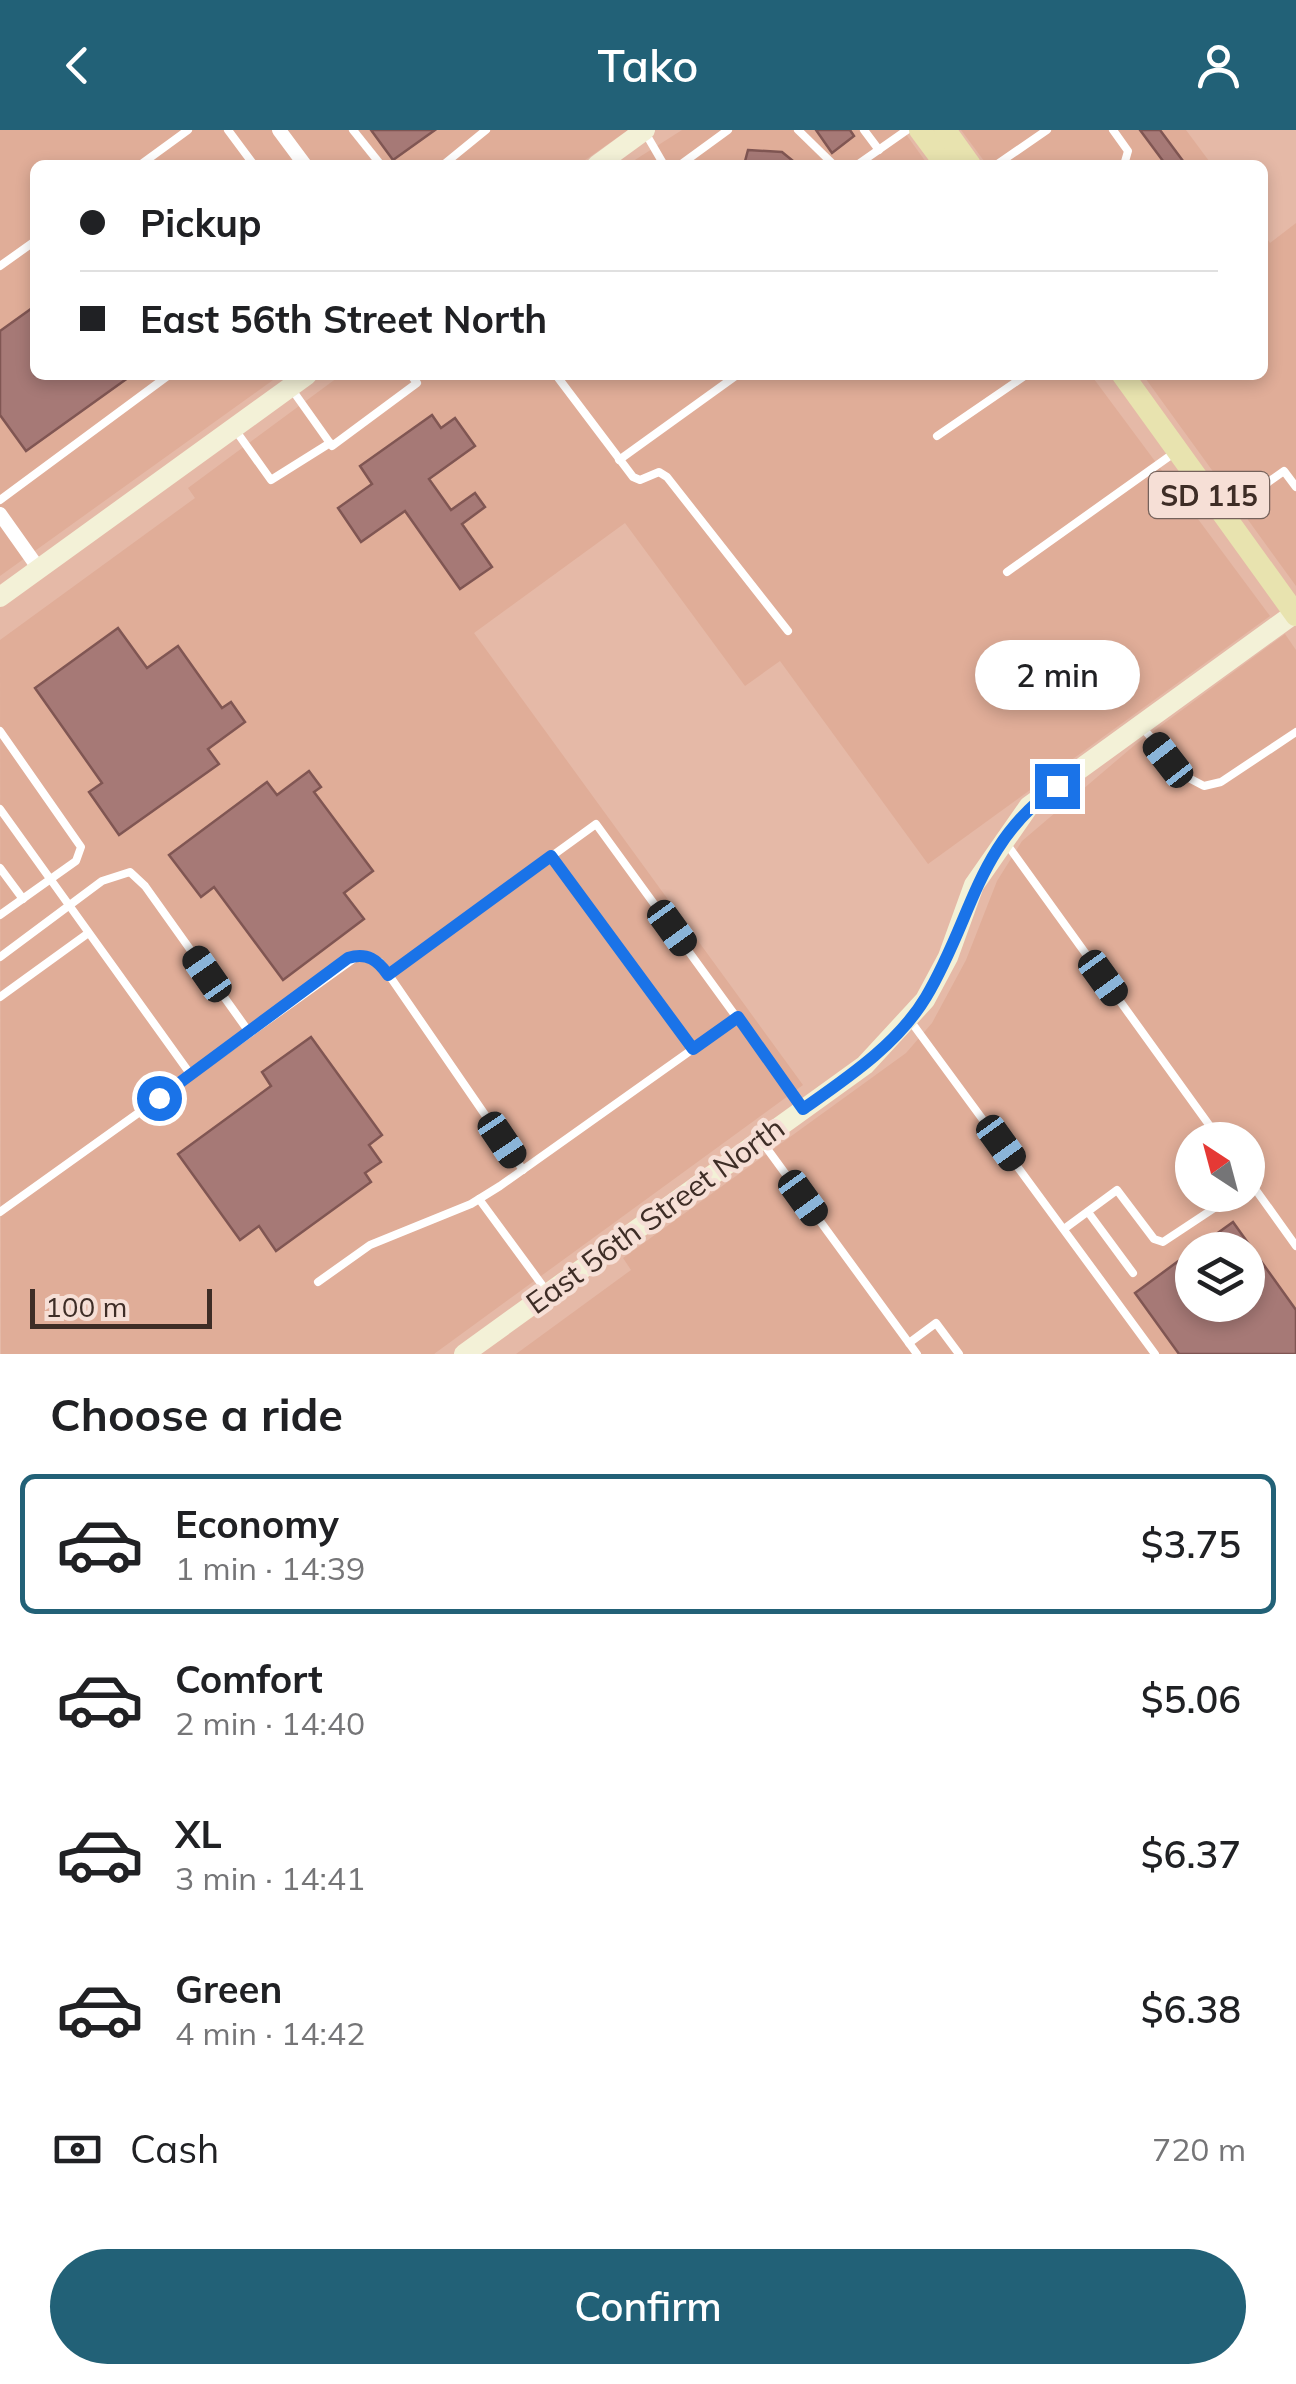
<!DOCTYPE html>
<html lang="en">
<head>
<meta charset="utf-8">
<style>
	:root { --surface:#fff; --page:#f2f2f2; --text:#202124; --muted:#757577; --line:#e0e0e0; --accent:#226177 }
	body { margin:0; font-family:Mulish,sans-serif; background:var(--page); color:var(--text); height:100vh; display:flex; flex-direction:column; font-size:38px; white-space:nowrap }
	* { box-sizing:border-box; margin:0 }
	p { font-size:32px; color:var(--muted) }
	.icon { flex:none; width:55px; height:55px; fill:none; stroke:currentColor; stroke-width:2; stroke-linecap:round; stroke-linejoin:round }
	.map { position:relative; height:1224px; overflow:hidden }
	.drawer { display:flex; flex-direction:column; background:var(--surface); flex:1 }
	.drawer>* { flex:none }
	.banner { position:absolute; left:30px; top:30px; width:1238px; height:220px; border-radius:15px; box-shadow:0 5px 15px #0003; display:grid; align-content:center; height:220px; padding:0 50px; background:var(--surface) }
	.needle { width:65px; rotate:324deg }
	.fabs { position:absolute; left:1175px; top:992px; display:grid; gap:20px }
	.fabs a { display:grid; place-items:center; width:90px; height:90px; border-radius:50%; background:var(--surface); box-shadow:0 5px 15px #0003; font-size:50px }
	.scale { position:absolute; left:30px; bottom:25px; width:182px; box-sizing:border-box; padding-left:10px; border:5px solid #3e2d26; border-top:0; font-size:28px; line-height:35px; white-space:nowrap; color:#3e2d26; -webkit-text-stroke:8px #f6dfd6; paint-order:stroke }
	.end { position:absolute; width:45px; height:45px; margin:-22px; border:12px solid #1a73e8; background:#fff; box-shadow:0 0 0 5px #fff }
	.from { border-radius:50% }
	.bubble { position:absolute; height:70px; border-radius:35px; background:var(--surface); box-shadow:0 5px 15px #0003; font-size:32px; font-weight:600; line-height:70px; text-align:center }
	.car { position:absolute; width:30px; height:60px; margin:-30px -15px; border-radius:12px; box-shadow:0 0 8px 2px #0007; background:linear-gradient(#222 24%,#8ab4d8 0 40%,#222 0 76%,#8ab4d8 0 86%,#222 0) }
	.banner b { display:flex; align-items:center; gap:35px; height:95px; font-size:38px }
	.banner b+b { border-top:2px solid var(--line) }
	.banner i { width:25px; height:25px; background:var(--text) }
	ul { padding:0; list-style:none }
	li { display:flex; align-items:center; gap:30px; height:140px; margin:0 20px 15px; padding:0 30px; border:5px solid transparent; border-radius:15px }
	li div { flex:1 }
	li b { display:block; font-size:38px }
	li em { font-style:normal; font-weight:600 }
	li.current { border-color:var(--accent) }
	li>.icon { width:90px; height:90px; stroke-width:1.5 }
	h2 { padding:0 50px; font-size:45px; line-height:120px }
	.pay { display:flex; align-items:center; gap:25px; height:110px; padding:0 50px; font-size:38px }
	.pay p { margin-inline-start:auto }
	.action { display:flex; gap:20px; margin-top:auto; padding:20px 50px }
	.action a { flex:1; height:115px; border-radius:60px; background:var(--accent); color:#fff; font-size:40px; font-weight:600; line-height:115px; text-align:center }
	header { display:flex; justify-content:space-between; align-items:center; height:130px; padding:0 50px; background:var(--accent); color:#fff; font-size:45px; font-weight:600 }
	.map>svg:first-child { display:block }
</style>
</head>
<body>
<header><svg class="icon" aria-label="back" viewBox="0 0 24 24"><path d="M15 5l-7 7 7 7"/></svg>Tako<svg class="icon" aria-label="person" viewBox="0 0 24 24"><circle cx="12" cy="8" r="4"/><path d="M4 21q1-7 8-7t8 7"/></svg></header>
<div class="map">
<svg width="1296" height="1224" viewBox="0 0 1296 1224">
	<rect width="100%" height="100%" fill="#e5b9a7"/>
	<g fill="#e0ad98" fill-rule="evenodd">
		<path d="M0 0H628L578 35H35V245H280L0 446Z"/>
		<path d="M682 0H903L928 35H627Z"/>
		<path d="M961 0H1186L1212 35H987Z"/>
		<path d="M1296 93V456L1143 245H1262L1263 103 1270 113Z"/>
		<path d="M341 245H1091L1270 486 928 734 780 531 745 556 625 393 474 503 803 955 434 1224H1L0 510 195 368 188 358Z"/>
		<path d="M1285 504 1296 520V1224H516L631 1140 623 1128 906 923 932 893 966 830 997 751 1022 711 1136 614ZM1192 1010H1248V1065H1192ZM1192 1120H1248V1175H1192Z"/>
	</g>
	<g fill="#a67976" stroke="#805653" stroke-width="2.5">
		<path d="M371 0H435L393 30Z"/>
		<path d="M816 0H850L854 6 832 23Z"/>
		<path d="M1140 0H1160L1186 35H1166Z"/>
		<path d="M748 20 782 22 798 35H744Z"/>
		<path d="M35 176V245H132L26 321 0 285V201Z"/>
		<path d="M432 285 441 298 455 288 475 316 429 349 451 380 475 363 485 377 462 394 492 437 460 459 405 381 361 412 338 378 372 354 360 336Z"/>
		<path d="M118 498 147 538 178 516 222 578 231 572 245 592 208 619 219 634 119 705 89 662 102 653 35 558Z"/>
		<path d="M309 641 321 657 314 662 373 741 344 763 364 789 283 850 214 757 201 767 169 725 267 652 277 665Z"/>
		<path d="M311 907 382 1005 369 1015 381 1032 365 1043 371 1052 276 1121 259 1096 240 1110 178 1024 271 956 262 942Z"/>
		<path d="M1233 1092 1296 1180V1224H1179L1135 1163 1192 1121V1175H1248V1120H1194Z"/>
	</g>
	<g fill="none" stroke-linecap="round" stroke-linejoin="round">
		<g stroke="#fff" stroke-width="8">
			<path d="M228 0 254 35"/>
			<path d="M353 0 381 35"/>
			<path d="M798 0 834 35"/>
			<path d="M864 0 879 20"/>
			<path d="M1113 0 1128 21 1124 35"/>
			<path d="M646 4 664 35"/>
			<path d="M140 35 188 0"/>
			<path d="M443 35 486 0"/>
			<path d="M680 35 728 0"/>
			<path d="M857 35 907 0"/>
			<path d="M996 35 1047 0"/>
			<path d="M0 136 35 111"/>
			<path d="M556 245 633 347 640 350 659 342 667 347 788 501"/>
			<path d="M293 261 332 316 417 253 411 245"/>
			<path d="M236 301 271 350 330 313"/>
			<path d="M937 306 1026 245"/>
			<path d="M619 330 737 245"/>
			<path d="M0 370 169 245"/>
			<path d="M1226 382 1284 341 1296 357"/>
			<path d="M1007 442 1174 323"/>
			<path d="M1142 597 1183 645 1204 656 1221 652 1296 602"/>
			<path d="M0 601 81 717 76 731 0 785"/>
			<path d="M0 679 191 945"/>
			<path d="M1006 713 1220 1010"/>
			<path d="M551 726 693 919"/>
			<path d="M0 738 23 769"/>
			<path d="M0 827 102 751 130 742 145 756 249 902"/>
			<path d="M388 845 596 694 801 976"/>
			<path d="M0 867 87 804"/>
			<path d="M909 889 1155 1224"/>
			<path d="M763 1013 917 1224"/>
			<path d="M1248 1049 1296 1116"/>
			<path d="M479 1069 548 1163"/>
			<path d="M0 1082 359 825 380 832 523 1040"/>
			<path d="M1088 1082 1133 1143"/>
			<path d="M1064 1099 1117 1060 1154 1109 1163 1112 1234 1065"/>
			<path d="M318 1152 370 1115 471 1074 500 1056 738 887"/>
			<path d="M909 1213 936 1193 959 1224"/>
		</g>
		<g stroke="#fff" stroke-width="14">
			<path d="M279 0 305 35"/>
			<path d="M0 384 39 439"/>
		</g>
		<g stroke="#f3f1d7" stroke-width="20">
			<path d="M597 35 645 0"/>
			<path d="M0 467 307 245"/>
			<path d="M464 1224 865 935 925 870 948 827 974 755 1029 676 1295 483"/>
		</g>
		<g stroke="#e8e3af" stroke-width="22">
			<path d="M920 0 946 35"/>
			<path d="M945 0 970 35"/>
			<path d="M1123 245 1296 485"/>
		</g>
	</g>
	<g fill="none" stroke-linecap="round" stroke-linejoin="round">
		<path stroke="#1a73e8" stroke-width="12" d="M159 968 348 828C367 822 378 830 388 845L551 726 693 919 738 887 803 979C847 948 898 914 926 867 974 786 975 716 1057 656"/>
	</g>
	<g text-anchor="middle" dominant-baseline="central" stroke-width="9" stroke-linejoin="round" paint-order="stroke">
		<rect fill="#f6dfd6" stroke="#75625b" stroke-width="2.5" x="1149" y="342" width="120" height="46" rx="8"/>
		<g font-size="28" font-weight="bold" fill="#3e2d26">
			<text x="1209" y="365">SD 115</text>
		</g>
		<g font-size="30" fill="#3e2d26" stroke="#f6dfd6">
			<text transform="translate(655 1085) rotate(-36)">East 56th Street North</text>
		</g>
	</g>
</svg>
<div class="fabs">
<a><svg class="needle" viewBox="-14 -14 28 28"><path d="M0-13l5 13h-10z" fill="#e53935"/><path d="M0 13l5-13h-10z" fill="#757577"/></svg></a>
<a><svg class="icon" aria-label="layers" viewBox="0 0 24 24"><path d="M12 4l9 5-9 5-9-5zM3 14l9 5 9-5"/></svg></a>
</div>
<div class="scale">100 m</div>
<i class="end from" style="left:159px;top:968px"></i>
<i class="end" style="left:1057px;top:656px"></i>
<div class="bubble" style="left:975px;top:510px;width:165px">2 min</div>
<i class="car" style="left:1168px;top:630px;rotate:322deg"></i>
<i class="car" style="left:672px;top:798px;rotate:144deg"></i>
<i class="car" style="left:207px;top:844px;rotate:325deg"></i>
<i class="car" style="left:1103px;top:848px;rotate:144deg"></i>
<i class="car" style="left:502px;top:1010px;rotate:146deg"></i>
<i class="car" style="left:1001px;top:1013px;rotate:144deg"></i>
<i class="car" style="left:803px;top:1068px;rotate:144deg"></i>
<div class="banner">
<b><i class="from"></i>Pickup</b>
<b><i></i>East 56th Street North</b>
</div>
</div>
<section class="drawer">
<h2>Choose a ride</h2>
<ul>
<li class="current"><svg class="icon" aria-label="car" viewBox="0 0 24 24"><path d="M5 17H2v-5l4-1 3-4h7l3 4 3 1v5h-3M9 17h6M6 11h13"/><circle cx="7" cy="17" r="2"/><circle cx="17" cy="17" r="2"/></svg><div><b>Economy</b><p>1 min · 14:39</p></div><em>$3.75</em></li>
<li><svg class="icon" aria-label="car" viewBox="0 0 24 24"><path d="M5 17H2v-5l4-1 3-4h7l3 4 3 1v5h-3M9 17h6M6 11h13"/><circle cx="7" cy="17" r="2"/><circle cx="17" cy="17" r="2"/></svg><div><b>Comfort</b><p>2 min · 14:40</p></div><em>$5.06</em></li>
<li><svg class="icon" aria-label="car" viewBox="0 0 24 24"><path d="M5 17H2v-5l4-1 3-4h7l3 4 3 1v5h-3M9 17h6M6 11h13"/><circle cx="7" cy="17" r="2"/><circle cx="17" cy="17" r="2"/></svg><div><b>XL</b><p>3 min · 14:41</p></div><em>$6.37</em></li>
<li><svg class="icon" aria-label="car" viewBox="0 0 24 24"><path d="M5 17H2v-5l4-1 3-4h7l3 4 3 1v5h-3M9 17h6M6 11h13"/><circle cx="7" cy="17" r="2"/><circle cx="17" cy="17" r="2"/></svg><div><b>Green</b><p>4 min · 14:42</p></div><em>$6.38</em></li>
</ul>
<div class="pay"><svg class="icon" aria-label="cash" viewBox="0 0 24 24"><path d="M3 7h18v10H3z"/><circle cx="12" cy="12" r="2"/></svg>Cash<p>720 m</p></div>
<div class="action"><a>Confirm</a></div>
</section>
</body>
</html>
